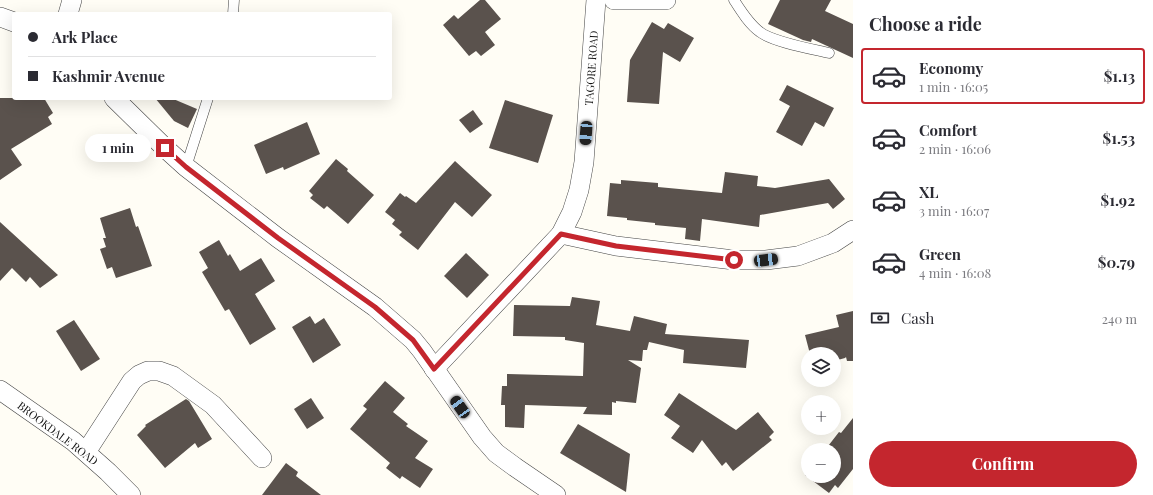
<!DOCTYPE html>
<html lang="en">
<head>
<meta charset="utf-8">
<style>
	:root { --surface:#fff; --page:#f7f7f7; --text:#2b2b33; --muted:#7c7c81; --line:#e1e1e2; --accent:#c4262e }
	body { margin:0; font-family:"Playfair Display",serif; background:var(--page); color:var(--text); height:100vh; display:flex; flex-direction:column; font-size:15px; white-space:nowrap }
	* { box-sizing:border-box; margin:0 }
	p { font-size:13px; color:var(--muted) }
	.icon { flex:none; width:22px; height:22px; fill:none; stroke:currentColor; stroke-width:2; stroke-linecap:round; stroke-linejoin:round }
	.map { position:relative; flex:1; overflow:hidden }
	.side { display:flex; flex-direction:column; background:var(--surface); width:300px }
	.side>* { flex:none }
	.top-card { position:absolute; left:12px; top:12px; width:380px; height:88px; border-radius:4px; box-shadow:0 4px 16px #0002; display:grid; align-content:center; height:88px; padding:0 16px; background:var(--surface) }
	.fabs { position:absolute; left:801px; top:347px; display:grid; gap:8px }
	.fabs a { display:grid; place-items:center; width:40px; height:40px; border-radius:50%; background:var(--surface); box-shadow:0 4px 16px #0002; font-size:20px }
	.end { position:absolute; width:18px; height:18px; margin:-9px; border:5px solid #c4262e; background:#fff; box-shadow:0 0 0 2px #fff }
	.from { border-radius:50% }
	.bubble { position:absolute; height:28px; border-radius:14px; background:var(--surface); box-shadow:0 4px 16px #0002; font-size:13px; font-weight:700; line-height:28px; text-align:center }
	.car { position:absolute; width:12px; height:24px; margin:-12px -6px; border-radius:5px; box-shadow:0 0 3px 1px #0007; background:linear-gradient(#222 24%,#8ab4d8 0 40%,#222 0 76%,#8ab4d8 0 86%,#222 0) }
	.top-card b { display:flex; align-items:center; gap:14px; height:38px; font-size:15px }
	.top-card b+b { border-top:1px solid var(--line) }
	.top-card i { width:10px; height:10px; background:var(--text) }
	ul { padding:0; list-style:none }
	li { display:flex; align-items:center; gap:12px; height:56px; margin:0 8px 6px; padding:0 8px; border:2px solid transparent; border-radius:4px }
	li div { flex:1 }
	li b { display:block; font-size:15px }
	li em { font-style:normal; font-weight:700 }
	li.current { border-color:var(--accent) }
	li>.icon { width:36px; height:36px; stroke-width:1.5 }
	h2 { padding:0 16px; font-size:18px; line-height:48px }
	.pay { display:flex; align-items:center; gap:10px; height:44px; padding:0 16px; font-size:15px }
	.pay p { margin-inline-start:auto }
	.action { display:flex; gap:8px; margin-top:auto; padding:8px 16px }
	.action a { flex:1; height:46px; border-radius:24px; background:var(--accent); color:#fff; font-size:16px; font-weight:700; line-height:46px; text-align:center }
	main { display:flex; flex:1; min-height:0 }
	.map>svg:first-child { display:block }
</style>
</head>
<body>
<main>
<div class="map">
<svg width="853" height="495" viewBox="0 0 853 495">
	<rect width="100%" height="100%" fill="#fffdf5"/>
	<g fill="#5a524d">
		<path d="M480 0H485L501 19 485 32 495 45 481 56 476 51 469 56 443 25 454 15 458 19Z"/>
		<path d="M780 0H831L825 11 853 24V58L812 39 811 42 803 40 768 24Z"/>
		<path d="M652 22 664 29 668 23 694 38 680 62 663 52 659 104 627 102 630 60Z"/>
		<path d="M787 85 834 108 824 127 815 122 802 146 776 132 790 106 779 100Z"/>
		<path d="M0 98H44L53 113 48 117 52 124 11 149 22 165 0 180Z"/>
		<path d="M155 98H171L197 109 188 128 174 121Z"/>
		<path d="M505 100 553 115 538 163 489 148Z"/>
		<path d="M473 110 483 124 470 133 459 120Z"/>
		<path d="M307 122 320 154 284 170 283 167 266 174 254 145Z"/>
		<path d="M336 159 348 169 347 171 374 195 348 224 327 206 324 209 310 198 313 195 309 191Z"/>
		<path d="M455 161 492 195 472 217 455 202 418 250 399 235 402 232 392 224 395 220 385 212 400 193 405 197 406 196 416 203Z"/>
		<path d="M725 172 758 176 757 186 775 188 829 179 845 199 833 209 828 203 760 215 759 227 702 219 700 241 685 239 686 228 655 225V223L627 220V218L607 216 610 183 621 184V180L658 183V187L722 193Z"/>
		<path d="M130 208 136 227 138 226 152 266 116 278 112 267 107 269 100 249 106 247 103 238H106L100 218Z"/>
		<path d="M0 222 58 275 40 288 30 277 26 282 12 268 0 281Z"/>
		<path d="M219 240 228 256 230 254 240 271 261 258 275 281 255 294 276 329 250 345 229 309 225 311 202 272 208 268 199 252Z"/>
		<path d="M466 253 489 275 467 298 444 276Z"/>
		<path d="M572 297 600 301 596 325 630 331 634 316 667 324 665 334 749 340 746 368 683 363 684 350 649 342 647 350H643L642 361 628 360 641 368 636 403 616 401V403L612 402V415L583 414 587 407 525 405 524 428 505 427V405H501L502 386H507V374L583 376 584 343 565 340V337L513 336 514 305 570 306Z"/>
		<path d="M853 311V361H847L846 357 845 358 834 361V354H810L805 335 839 327 836 315Z"/>
		<path d="M310 316 315 324 324 318 341 345 313 363 292 327Z"/>
		<path d="M74 320 100 359 81 371 56 331Z"/>
		<path d="M385 381 405 398 393 412 408 424 406 426 428 441 415 458 433 469 420 488 402 476 400 479 386 468 390 463 350 429 367 409 363 406Z"/>
		<path d="M679 393 736 430 758 412 774 432 769 437 772 440 733 471 726 462 722 466 702 440 693 453 671 438 680 426 664 415Z"/>
		<path d="M311 398 324 418 307 429 294 409Z"/>
		<path d="M186 399 189 401 212 439 198 448 195 443 165 468 137 435 146 426 145 425Z"/>
		<path d="M853 418V469L838 488 835 485 829 493 805 475 808 471V476H834V450H825L839 432 841 433Z"/>
		<path d="M578 424 630 454 626 492 560 453Z"/>
		<path d="M286 463 298 472 296 476 321 495H262Z"/>
	</g>
	<g fill="none" stroke-linecap="round" stroke-linejoin="round">
		<defs>
			<g id="service">
				<path d="M734 0C741 11 749 24 760 32 773 42 812 49 829 53"/>
				<path d="M233 14 234 0"/>
				<path d="M186 167 208 98"/>
			</g>
			<g id="minor">
				<path d="M614 0H666"/>
				<path d="M68 14 72 0"/>
				<path d="M0 17 14 22"/>
				<path d="M114 98 165 148 186 167 278 238 375 307 413 340 422 351 482 437 496 453 515 467 556 495"/>
				<path d="M561 234 616 246 734 260H766L798 256 833 243 853 230"/>
				<path d="M434 369 561 234 572 212 579 190 584 162 596 0"/>
				<path d="M0 390 73 441 108 472 131 495"/>
				<path d="M86 452 132 381 139 375 148 371H159L173 376 213 405 262 458"/>
			</g>
		</defs>
		<use href="#service" stroke="#444" stroke-width="11"/>
		<use href="#minor" stroke="#444" stroke-width="20"/>
		<use href="#service" stroke="#fff" stroke-width="10"/>
		<use href="#minor" stroke="#fff" stroke-width="19"/>
	</g>
	<g fill="none" stroke-linecap="round" stroke-linejoin="round">
		<path stroke="#c4262e" stroke-width="5" d="M165 148 186 167 278 238 375 307 413 340 434 369 561 234 616 246 734 260"/>
	</g>
	<g text-anchor="middle" dominant-baseline="central" stroke-width="4" stroke-linejoin="round" paint-order="stroke">
		<g font-size="11" fill="#111" stroke="#fff">
			<text transform="translate(591 68) rotate(-86)">TAGORE ROAD</text>
			<text transform="translate(58 433) rotate(37)">BROOKDALE ROAD</text>
		</g>
	</g>
</svg>
<div class="fabs">
<a><svg class="icon" aria-label="layers" viewBox="0 0 24 24"><path d="M12 4l9 5-9 5-9-5zM3 14l9 5 9-5"/></svg></a>
<a>+</a>
<a>−</a>
</div>
<i class="end from" style="left:734px;top:260px"></i>
<i class="end" style="left:165px;top:148px"></i>
<div class="bubble" style="left:85px;top:134px;width:66px">1 min</div>
<i class="car" style="left:586px;top:133px;rotate:184deg"></i>
<i class="car" style="left:766px;top:260px;rotate:83deg"></i>
<i class="car" style="left:460px;top:407px;rotate:325deg"></i>
<div class="top-card">
<b><i class="from"></i>Ark Place</b>
<b><i></i>Kashmir Avenue</b>
</div>
</div>
<section class="side">
<h2>Choose a ride</h2>
<ul>
<li class="current"><svg class="icon" aria-label="car" viewBox="0 0 24 24"><path d="M5 17H2v-5l4-1 3-4h7l3 4 3 1v5h-3M9 17h6M6 11h13"/><circle cx="7" cy="17" r="2"/><circle cx="17" cy="17" r="2"/></svg><div><b>Economy</b><p>1 min · 16:05</p></div><em>$1.13</em></li>
<li><svg class="icon" aria-label="car" viewBox="0 0 24 24"><path d="M5 17H2v-5l4-1 3-4h7l3 4 3 1v5h-3M9 17h6M6 11h13"/><circle cx="7" cy="17" r="2"/><circle cx="17" cy="17" r="2"/></svg><div><b>Comfort</b><p>2 min · 16:06</p></div><em>$1.53</em></li>
<li><svg class="icon" aria-label="car" viewBox="0 0 24 24"><path d="M5 17H2v-5l4-1 3-4h7l3 4 3 1v5h-3M9 17h6M6 11h13"/><circle cx="7" cy="17" r="2"/><circle cx="17" cy="17" r="2"/></svg><div><b>XL</b><p>3 min · 16:07</p></div><em>$1.92</em></li>
<li><svg class="icon" aria-label="car" viewBox="0 0 24 24"><path d="M5 17H2v-5l4-1 3-4h7l3 4 3 1v5h-3M9 17h6M6 11h13"/><circle cx="7" cy="17" r="2"/><circle cx="17" cy="17" r="2"/></svg><div><b>Green</b><p>4 min · 16:08</p></div><em>$0.79</em></li>
</ul>
<div class="pay"><svg class="icon" aria-label="cash" viewBox="0 0 24 24"><path d="M3 7h18v10H3z"/><circle cx="12" cy="12" r="2"/></svg>Cash<p>240 m</p></div>
<div class="action"><a>Confirm</a></div>
</section>
</main>
</body>
</html>
